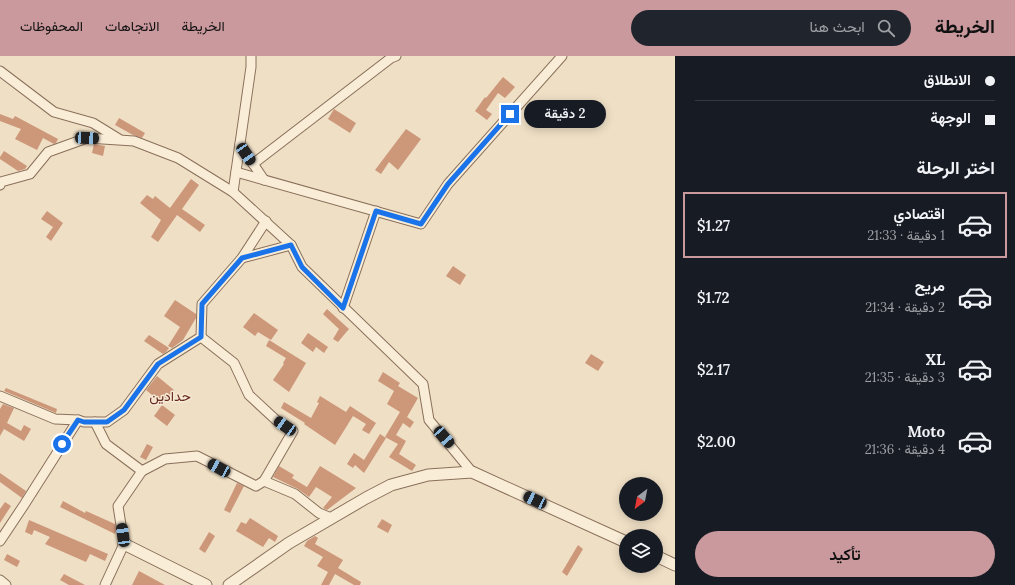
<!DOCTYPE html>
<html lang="ar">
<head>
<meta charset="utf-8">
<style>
	:root { --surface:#171b24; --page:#20242c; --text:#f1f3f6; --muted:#9ea1a6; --line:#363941; --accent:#ca999e }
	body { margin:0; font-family:Lora,Vazirmatn,serif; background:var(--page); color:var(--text); direction:rtl; height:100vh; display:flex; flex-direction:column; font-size:15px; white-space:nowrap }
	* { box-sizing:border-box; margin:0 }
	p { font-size:13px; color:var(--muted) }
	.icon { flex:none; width:22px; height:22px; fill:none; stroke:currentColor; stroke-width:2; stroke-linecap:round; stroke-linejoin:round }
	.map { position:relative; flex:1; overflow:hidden; direction:ltr }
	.drawer { display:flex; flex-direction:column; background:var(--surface); width:340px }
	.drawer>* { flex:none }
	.hud { display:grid; align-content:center; height:88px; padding:0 20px; background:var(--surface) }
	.needle { width:26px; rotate:212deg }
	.fabs { position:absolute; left:619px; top:421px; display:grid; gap:8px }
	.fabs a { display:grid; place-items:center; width:44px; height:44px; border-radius:50%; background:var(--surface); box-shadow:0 2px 10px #0003; font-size:20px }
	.end { position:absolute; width:18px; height:18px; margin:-9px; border:5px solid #1a73e8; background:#fff; box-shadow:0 0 0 2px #fff }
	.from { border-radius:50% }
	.bubble { position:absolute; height:28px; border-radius:14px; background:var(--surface); box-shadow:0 2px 10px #0003; font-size:13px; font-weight:600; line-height:28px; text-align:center; direction:rtl }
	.car { position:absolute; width:12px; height:24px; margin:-12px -6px; border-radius:5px; box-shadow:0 0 3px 1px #0007; background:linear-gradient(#222 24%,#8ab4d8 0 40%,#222 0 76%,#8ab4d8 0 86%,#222 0) }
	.hud b { display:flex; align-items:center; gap:14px; height:38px; font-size:15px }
	.hud b+b { border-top:1px solid var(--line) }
	.hud i { width:10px; height:10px; background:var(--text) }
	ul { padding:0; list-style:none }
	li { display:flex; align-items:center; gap:12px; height:66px; margin:0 8px 6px; padding:0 12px; border:2px solid transparent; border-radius:0px }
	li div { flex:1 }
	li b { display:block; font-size:15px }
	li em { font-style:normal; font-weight:600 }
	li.selected { border-color:var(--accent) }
	li>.icon { width:36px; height:36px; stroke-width:1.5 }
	h2 { padding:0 20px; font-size:18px; line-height:48px }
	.button { display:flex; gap:8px; margin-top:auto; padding:8px 20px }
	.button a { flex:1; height:46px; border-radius:24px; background:var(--accent); color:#111; font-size:16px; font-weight:600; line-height:46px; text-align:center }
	header { display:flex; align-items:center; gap:24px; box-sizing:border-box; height:56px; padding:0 20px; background:var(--accent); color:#111 }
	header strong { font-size:19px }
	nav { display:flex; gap:22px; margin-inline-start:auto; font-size:14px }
	.search { width:280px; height:36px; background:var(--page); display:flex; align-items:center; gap:10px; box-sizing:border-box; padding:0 14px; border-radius:22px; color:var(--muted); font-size:15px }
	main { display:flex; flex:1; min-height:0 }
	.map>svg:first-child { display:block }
</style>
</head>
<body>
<header>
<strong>الخريطة</strong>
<div class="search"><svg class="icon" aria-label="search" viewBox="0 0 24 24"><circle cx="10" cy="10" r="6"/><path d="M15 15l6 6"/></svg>ابحث هنا</div>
<nav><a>الخريطة</a><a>الاتجاهات</a><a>المحفوظات</a></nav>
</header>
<main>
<section class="drawer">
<div class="hud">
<b><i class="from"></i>الانطلاق</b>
<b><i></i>الوجهة</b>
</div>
<h2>اختر الرحلة</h2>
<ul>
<li class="selected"><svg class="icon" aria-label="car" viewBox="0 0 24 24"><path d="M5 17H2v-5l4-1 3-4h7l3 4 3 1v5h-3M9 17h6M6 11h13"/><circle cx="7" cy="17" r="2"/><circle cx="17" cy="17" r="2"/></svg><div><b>اقتصادي</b><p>1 دقيقة · 21:33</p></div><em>$1.27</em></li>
<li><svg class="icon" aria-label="car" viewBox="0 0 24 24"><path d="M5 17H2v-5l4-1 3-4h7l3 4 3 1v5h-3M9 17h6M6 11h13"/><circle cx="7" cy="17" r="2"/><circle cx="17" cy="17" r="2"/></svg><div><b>مريح</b><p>2 دقيقة · 21:34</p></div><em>$1.72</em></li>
<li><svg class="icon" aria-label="car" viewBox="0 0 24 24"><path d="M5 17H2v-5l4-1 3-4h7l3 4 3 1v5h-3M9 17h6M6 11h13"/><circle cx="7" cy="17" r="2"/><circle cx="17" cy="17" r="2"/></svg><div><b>XL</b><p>3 دقيقة · 21:35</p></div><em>$2.17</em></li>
<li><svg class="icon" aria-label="car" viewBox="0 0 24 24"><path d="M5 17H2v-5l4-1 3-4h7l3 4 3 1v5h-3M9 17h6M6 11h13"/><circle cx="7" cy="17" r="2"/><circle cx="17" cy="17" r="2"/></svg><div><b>Moto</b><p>4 دقيقة · 21:36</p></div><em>$2.00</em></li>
</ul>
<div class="button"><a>تأكيد</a></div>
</section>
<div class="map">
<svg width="675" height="529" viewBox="0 0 675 529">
	<rect width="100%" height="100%" fill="#efdfc5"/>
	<g fill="#cd977a">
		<path d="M503 21 515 31 505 42 498 37 486 54 492 58 487 64 475 55 485 41 486 42Z"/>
		<path d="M334 53 356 67 350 77 328 63Z"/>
		<path d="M0 58 13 63 15 60 58 83 56 87 54 88 43 82 37 94 15 83 21 73 0 65Z"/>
		<path d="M119 62 145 77 142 82 133 79 115 69Z"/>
		<path d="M406 73 421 83 398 114 389 106 381 118 375 114Z"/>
		<path d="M94 88 105 90 103 100 92 97Z"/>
		<path d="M4 95 27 110 25 113 18 115 0 103V101Z"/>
		<path d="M191 123 199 129 182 153 205 169 200 176 177 159 158 186 151 181 161 164 140 147 147 139 153 143 155 140 170 152Z"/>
		<path d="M47 155 63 167 51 185 46 181 53 171 41 163Z"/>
		<path d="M453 210 466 219 460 229 446 220Z"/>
		<path d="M175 244 196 258V262L183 284 172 292 168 290 180 271 164 260Z"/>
		<path d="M327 253 349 273 338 286 333 283 339 273 323 258Z"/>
		<path d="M254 257 278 274 271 284 258 276 255 280 243 271Z"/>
		<path d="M308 277 328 291 324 297 316 291 313 296 301 287Z"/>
		<path d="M149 279 169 292 166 296 163 298 144 285Z"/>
		<path d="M269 284 306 307 289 336 273 324 284 308 283 307 286 302 266 290Z"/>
		<path d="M591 298 604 306 598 315 585 307Z"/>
		<path d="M383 316 400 327 398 330 418 342 407 361 414 366 410 372 403 367 396 379 406 385 399 398 416 409 412 415 389 401 398 388 385 381 400 356 387 348 394 335 378 325Z"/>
		<path d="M157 320 174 334 163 348 146 334Z"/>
		<path d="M6 332 57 353 56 357 4 335Z"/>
		<path d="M320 340 346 356 350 350 376 367 369 378 362 374 366 368 353 360 335 389 304 368 305 367 281 352 284 346 311 362 319 347 317 346Z"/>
		<path d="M3 348 14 352 7 367 21 375 24 369 31 373 24 385 4 373 0 380V353Z"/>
		<path d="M162 349 175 359 167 370 154 360Z"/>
		<path d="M380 378 386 382 364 417 355 409 353 412 347 408 354 397 364 404Z"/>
		<path d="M147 388 153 391 146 404 140 401Z"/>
		<path d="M279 410 294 419 292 422 307 431 320 410 356 432 327 454 323 452 332 441 316 431 309 441 298 433 273 421Z"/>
		<path d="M0 417 26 435 22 442 0 426Z"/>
		<path d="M237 427 244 430 230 457 224 454Z"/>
		<path d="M63 445 85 457 86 455 115 468 116 475 115 478 60 451Z"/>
		<path d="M5 446 11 450 0 467V453Z"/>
		<path d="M250 462 278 480 275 486 269 482 263 491 236 475 241 466 246 468Z"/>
		<path d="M382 463 392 469 388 477 377 471Z"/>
		<path d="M29 464 108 498 105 505 90 498 86 506 45 488 50 481 34 474 32 479 25 476Z"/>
		<path d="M209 476 215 480 205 497 199 493Z"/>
		<path d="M315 480 318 482 315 488 343 504 338 512 361 526 360 529H354L335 518 329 529H321L328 516 317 510 323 501 304 490 307 485Z"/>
		<path d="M578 489 583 493 567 520 562 516Z"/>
		<path d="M7 498 20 505 17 511 4 504Z"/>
		<path d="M139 515 165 529H132Z"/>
		<path d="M64 518 85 529H69L60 524Z"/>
	</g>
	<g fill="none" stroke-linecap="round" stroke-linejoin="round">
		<defs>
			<g id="minor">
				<path d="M0 15 54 56 93 67 119 83"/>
				<path d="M240 88 264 124"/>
				<path d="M253 108 391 2 396 0"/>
				<path d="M236 116 421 168 448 128 562 0"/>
				<path d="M0 129 1 126 30 118 48 96 87 82 134 85 178 102 233 136 291 189 302 211 423 328 429 364 472 416"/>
				<path d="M233 136 251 11V0"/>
				<path d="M242 202 291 189"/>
				<path d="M343 252 376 155"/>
				<path d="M0 340 55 363 78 364 84 366H107L124 354 158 308 201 281 202 248 242 202 266 165"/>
				<path d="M95 366 106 388 142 415"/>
				<path d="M264 425 295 438 319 457 331 462"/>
				<path d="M0 485 24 449 78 364"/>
				<path d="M0 524 6 529"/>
				<path d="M105 529 124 488 118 450 142 415 165 403 197 400 256 430 264 425 293 375 276 364 249 339 234 307 201 281"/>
			</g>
			<g id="tertiary">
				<path d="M124 488 206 529"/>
				<path d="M656 500 675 509"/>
				<path d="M229 529 289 487 366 442 391 429 428 419 472 416 626 486"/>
			</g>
		</defs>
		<use href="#minor" stroke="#8a705b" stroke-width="11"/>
		<use href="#tertiary" stroke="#8a705b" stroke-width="13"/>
		<use href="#minor" stroke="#f9edd8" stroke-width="9"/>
		<use href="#tertiary" stroke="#f9edd8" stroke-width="11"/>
	</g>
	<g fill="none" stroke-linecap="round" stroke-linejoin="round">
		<path stroke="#1a73e8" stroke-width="5" d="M62 388 78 364 84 366H107L124 354 158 308 201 281 202 248 242 202 291 189 302 211 343 252 376 155 421 168 448 128 510 58"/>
	</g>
	<g text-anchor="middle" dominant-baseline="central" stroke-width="3" stroke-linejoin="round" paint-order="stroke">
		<g font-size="14" fill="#67281e" stroke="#f6ead5">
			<text x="170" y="340">حدادين</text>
		</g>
	</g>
</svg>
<div class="fabs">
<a><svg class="needle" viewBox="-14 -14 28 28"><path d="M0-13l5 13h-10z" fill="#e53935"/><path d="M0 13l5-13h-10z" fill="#9ea1a6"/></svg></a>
<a><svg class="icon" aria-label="layers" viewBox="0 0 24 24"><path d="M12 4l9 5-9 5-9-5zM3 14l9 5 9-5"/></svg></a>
</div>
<i class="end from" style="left:62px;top:388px"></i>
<i class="end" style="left:510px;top:58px"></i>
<div class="bubble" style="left:524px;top:44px;width:82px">2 دقيقة</div>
<i class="car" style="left:87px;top:82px;rotate:93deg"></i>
<i class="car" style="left:246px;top:98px;rotate:146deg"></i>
<i class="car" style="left:285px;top:370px;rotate:304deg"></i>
<i class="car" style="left:444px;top:381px;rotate:139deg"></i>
<i class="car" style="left:219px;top:412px;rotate:299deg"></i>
<i class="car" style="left:535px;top:444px;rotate:295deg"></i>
<i class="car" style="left:123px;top:479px;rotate:352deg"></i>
</div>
</main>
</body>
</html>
